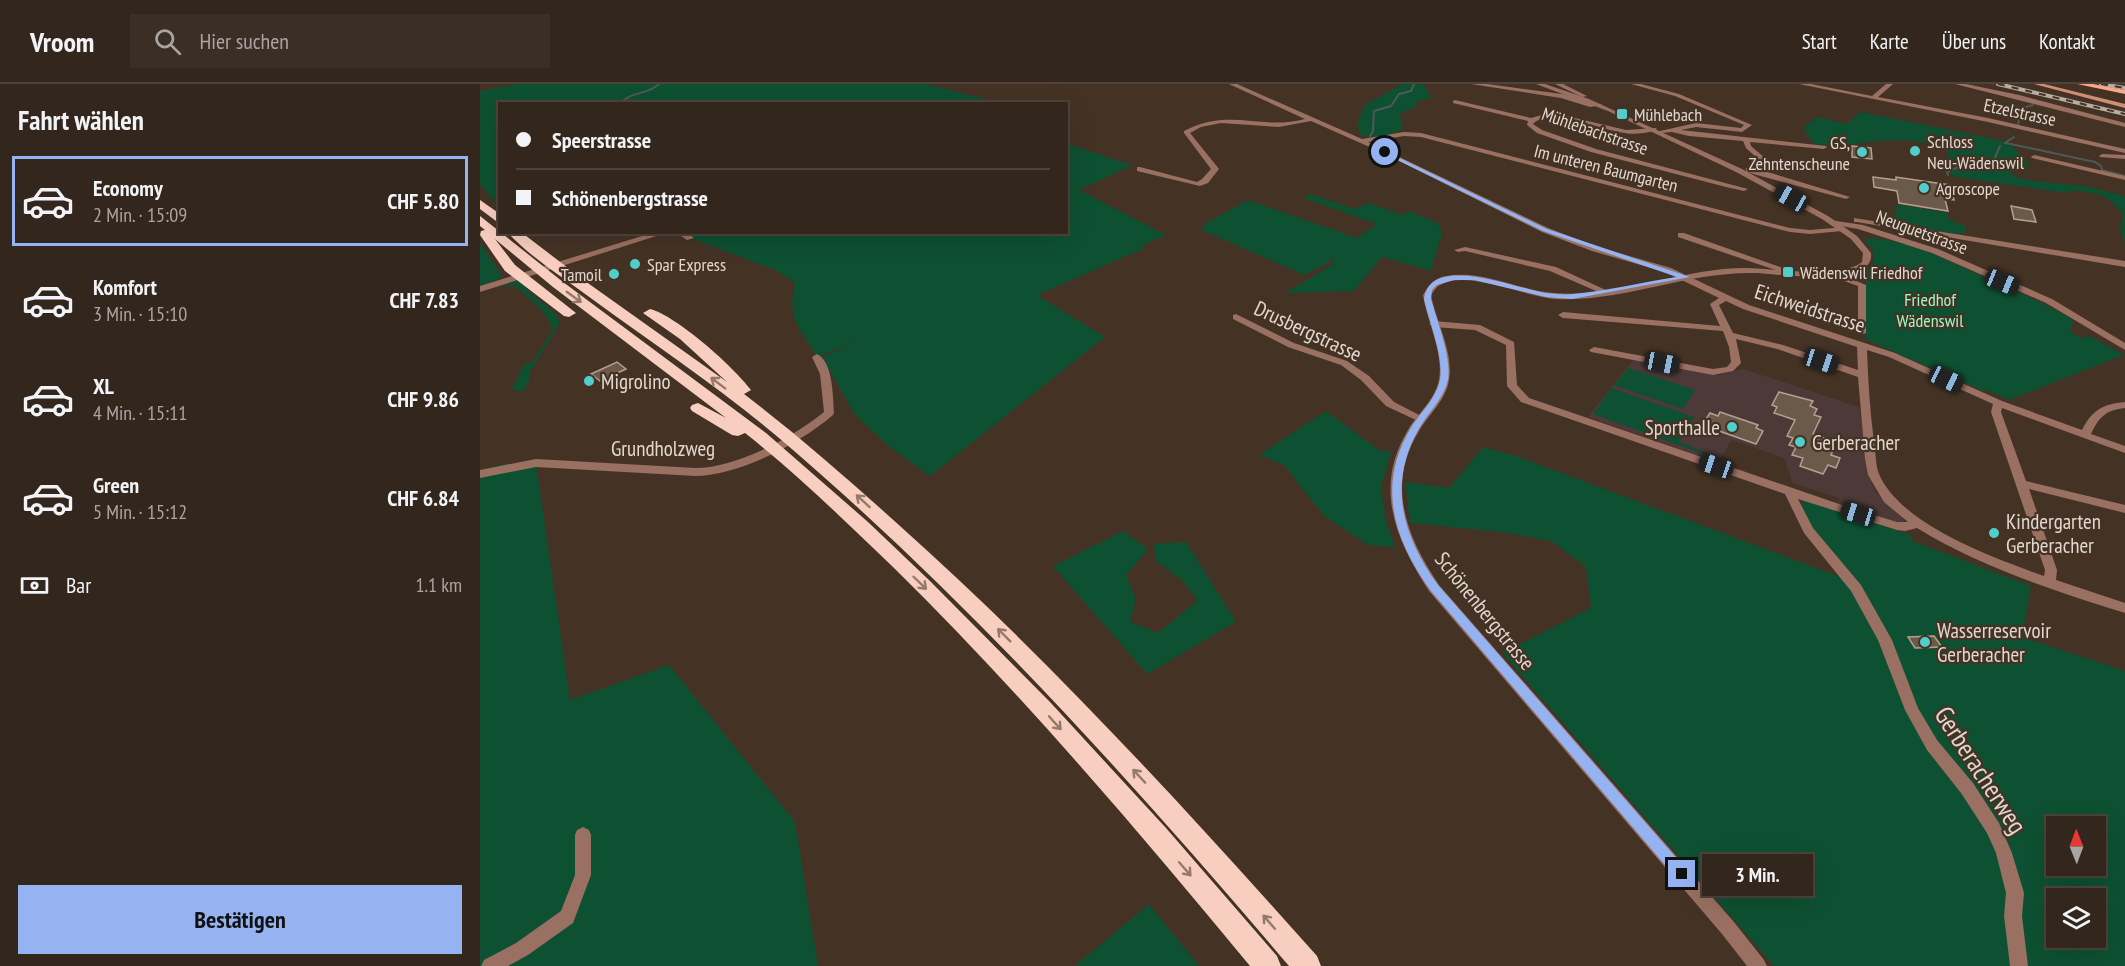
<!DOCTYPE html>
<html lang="de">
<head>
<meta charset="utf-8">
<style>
	:root { --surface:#33261c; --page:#3b2e25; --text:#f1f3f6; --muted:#a9a5a3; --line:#4e433b; --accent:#95b2f1 }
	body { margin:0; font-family:"PT Sans Narrow",sans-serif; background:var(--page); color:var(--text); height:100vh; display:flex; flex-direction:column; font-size:22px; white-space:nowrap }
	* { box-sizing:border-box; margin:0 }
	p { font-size:20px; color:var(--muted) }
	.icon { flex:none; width:33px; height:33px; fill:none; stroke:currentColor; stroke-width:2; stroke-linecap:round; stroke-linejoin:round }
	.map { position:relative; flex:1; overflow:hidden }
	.drawer { display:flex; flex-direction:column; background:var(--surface); width:480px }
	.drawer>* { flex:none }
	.guide { position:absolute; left:18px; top:18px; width:570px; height:132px; border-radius:0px; box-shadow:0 6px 24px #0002,0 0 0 2px var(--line); display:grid; align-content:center; height:132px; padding:0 18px; background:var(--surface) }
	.needle { width:39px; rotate:359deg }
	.fabs { position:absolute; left:1566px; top:732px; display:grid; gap:12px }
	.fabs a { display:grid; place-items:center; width:60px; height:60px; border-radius:0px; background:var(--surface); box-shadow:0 6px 24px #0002,0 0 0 2px var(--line); font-size:30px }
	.end { position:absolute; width:27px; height:27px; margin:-14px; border:8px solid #95b2f1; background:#111; box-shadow:0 0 0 3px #111 }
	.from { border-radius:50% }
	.bubble { position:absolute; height:42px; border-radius:0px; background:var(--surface); box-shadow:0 6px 24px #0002,0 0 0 2px var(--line); font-size:20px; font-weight:600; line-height:42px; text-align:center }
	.car { position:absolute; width:18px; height:36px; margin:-18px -9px; border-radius:8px; box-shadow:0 0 4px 2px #0007; background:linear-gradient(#222 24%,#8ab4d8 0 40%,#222 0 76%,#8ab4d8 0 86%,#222 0) }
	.guide b { display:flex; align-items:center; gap:21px; height:57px; font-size:22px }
	.guide b+b { border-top:2px solid var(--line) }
	.guide i { width:15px; height:15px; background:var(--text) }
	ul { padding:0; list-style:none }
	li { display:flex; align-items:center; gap:18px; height:90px; margin:0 12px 9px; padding:0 6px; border:3px solid transparent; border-radius:0px }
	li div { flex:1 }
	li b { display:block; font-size:22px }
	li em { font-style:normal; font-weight:600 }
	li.selected { border-color:var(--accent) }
	li>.icon { width:54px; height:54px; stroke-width:1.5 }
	h2 { padding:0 18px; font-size:27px; line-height:72px }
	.pay { display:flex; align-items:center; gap:15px; height:66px; padding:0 18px; font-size:22px }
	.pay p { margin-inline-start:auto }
	.cta { display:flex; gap:12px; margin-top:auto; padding:12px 18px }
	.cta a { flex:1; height:69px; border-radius:0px; background:var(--accent); color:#111; font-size:24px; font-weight:600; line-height:69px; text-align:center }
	header { display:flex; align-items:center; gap:36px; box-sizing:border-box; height:84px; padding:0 30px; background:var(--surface); border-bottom:2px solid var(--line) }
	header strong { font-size:28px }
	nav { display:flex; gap:33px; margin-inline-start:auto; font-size:21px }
	.search { width:420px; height:54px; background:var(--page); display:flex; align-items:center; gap:15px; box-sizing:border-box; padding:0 21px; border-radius:0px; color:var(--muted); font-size:22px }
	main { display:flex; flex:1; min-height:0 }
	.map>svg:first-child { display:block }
</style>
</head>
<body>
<header>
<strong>Vroom</strong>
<div class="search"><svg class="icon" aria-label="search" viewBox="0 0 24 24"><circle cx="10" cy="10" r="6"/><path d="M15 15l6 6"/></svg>Hier suchen</div>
<nav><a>Start</a><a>Karte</a><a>Über uns</a><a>Kontakt</a></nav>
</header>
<main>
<section class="drawer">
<h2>Fahrt wählen</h2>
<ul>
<li class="selected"><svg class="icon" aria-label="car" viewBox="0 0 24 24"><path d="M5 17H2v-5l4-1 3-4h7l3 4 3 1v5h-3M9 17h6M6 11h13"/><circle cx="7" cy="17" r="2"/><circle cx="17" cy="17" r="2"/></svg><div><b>Economy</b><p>2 Min. · 15:09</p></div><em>CHF 5.80</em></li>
<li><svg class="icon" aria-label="car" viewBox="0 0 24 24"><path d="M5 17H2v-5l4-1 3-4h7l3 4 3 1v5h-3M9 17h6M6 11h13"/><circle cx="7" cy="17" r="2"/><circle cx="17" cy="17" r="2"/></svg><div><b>Komfort</b><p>3 Min. · 15:10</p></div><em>CHF 7.83</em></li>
<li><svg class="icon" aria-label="car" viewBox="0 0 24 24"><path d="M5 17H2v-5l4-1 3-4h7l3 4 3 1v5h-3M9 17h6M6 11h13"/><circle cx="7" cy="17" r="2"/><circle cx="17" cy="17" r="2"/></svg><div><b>XL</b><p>4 Min. · 15:11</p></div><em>CHF 9.86</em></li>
<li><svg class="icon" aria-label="car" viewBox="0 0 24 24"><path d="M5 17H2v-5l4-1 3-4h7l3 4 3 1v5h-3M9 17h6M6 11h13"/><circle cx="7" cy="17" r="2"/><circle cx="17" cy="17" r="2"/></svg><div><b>Green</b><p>5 Min. · 15:12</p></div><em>CHF 6.84</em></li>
</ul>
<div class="pay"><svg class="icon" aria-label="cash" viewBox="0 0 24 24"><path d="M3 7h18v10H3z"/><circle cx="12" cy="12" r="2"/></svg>Bar<p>1.1 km</p></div>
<div class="cta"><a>Bestätigen</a></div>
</section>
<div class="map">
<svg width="1645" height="882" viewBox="0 0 1645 882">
	<rect width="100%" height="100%" fill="#443325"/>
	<path fill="#4f3926" d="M1508 0H1522L1645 29V32Z"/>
	<path fill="#4d3937" d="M1153 276 1239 291 1263 285 1379 323 1389 394 1396 408 1424 436 1421 439 1358 420 1359 414 1313 399 1304 374 1264 360 1251 356 1239 379 1108 333Z"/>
	<g fill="#0e5032" fill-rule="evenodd">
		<path d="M39 0H446L520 19 20 20 19 123 0 100V7Z"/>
		<path d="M922 0H944L951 14 938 17 936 22 919 30 923 45C909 51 895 56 880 51L877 40 885 21Z"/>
		<path d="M1381 28 1528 58 1551 82 1531 88 1533 92 1552 97 1606 102 1645 112V159L1640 146 1643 129C1637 125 1634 120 1629 116 1618 108 1602 107 1590 107L1586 109 1476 93 1465 86 1468 67C1427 45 1378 64 1335 61L1323 44 1337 33 1366 40Z"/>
		<path d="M587 60 652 81 599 106 686 151 661 162 665 164 557 211 625 253 450 392 410 363 375 331 342 273 383 255 337 273C319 243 307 236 315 199L295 186 210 154 226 148H586Z"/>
		<path d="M830 110 875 125 889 119 922 131 929 127 958 139 962 150 951 187 902 173 874 207 805 209 852 181 854 177 851 170V177L824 191 722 146 726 139 768 116 877 154 897 140 823 114Z"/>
		<path d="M1416 120 1468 129 1469 136 1486 142V149L1476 150 1418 140 1415 137 1414 128H1417Z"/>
		<path d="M1390 154C1432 156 1467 177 1506 194 1535 208 1565 218 1593 236L1590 247 1600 254 1610 252 1644 271 1529 316 1506 306 1503 307 1385 255 1386 188C1398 175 1396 168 1384 156Z"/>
		<path d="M0 159 22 192 15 197 0 202Z"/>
		<path d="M40 196 49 203 46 205 76 230 80 239 50 288 49 297 43 308 32 305 44 280 52 279 73 245 64 228 36 203 32 201 18 202Z"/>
		<path d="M1148 284 1215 306 1203 325 1134 301Z"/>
		<path d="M1131 304 1214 333 1199 358 1227 369 1226 371 1113 330Z"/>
		<path d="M846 327 899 366 911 368 901 403 905 435 915 463 888 461 844 432 804 381 779 371Z"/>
		<path d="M1003 363 1036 372 1358 492 1368 489 1334 448 1320 420 1326 417 1431 451 1432 457 1551 502 1542 553 1645 587V882H1294L1022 569 1111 524 1106 483 1071 457 1022 448 930 439 925 398 969 404ZM1576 742H1616V782H1576ZM1576 814H1616V854H1576Z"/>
		<path d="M56 379 90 616 189 581 315 738 338 882H0V388L23 380Z"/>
		<path d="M643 447 668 465 646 491 656 516 650 538 678 549 717 517 704 498 676 477 674 460 706 458 756 538 667 590 573 482Z"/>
		<path d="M669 820 719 882H595Z"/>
	</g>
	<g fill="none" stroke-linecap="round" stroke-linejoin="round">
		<g stroke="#50585a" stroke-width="2">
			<path d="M140 20C150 7 168 11 179 0"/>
			<path d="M1538 40 1542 24 1553 21"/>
			<path d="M890 52 893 47 894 27 911 22 919 10 931 7 934 0"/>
			<path d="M1525 59 1534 53"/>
			<path d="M1526 59 1615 78 1621 82 1622 86 1645 92"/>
			<path d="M1468 91 1467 88 1487 79 1514 76 1520 62"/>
		</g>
	</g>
	<g fill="#6b594a" stroke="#b5a090" stroke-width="1.5">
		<path d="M1372 62 1391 64 1392 75 1372 73Z"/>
		<path d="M1393 93 1416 96V93L1470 101 1474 116 1465 115 1468 127 1419 119 1417 107 1394 103Z"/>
		<path d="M1531 122 1552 126 1556 138 1534 135Z"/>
		<path d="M137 278 146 285 120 297 111 290Z"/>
		<path d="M1299 308 1333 317 1330 322 1337 325 1334 331 1341 333 1333 350 1350 356 1346 363 1354 365 1351 371 1360 374 1356 384 1348 381 1343 390 1320 382 1323 374 1312 371 1316 363 1309 361 1313 354 1307 352 1315 336 1294 329 1297 323 1292 321Z"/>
		<path d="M1240 328 1278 341 1276 344 1283 347 1276 360 1222 341 1230 329 1238 332Z"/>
		<path d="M1454 552 1462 563 1435 564 1428 553Z"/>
	</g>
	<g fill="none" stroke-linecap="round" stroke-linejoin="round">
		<g fill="#997061" fill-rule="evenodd">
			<path d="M749 0H757L882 55 924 48 941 49 1310 144 1330 146 1365 143V147H1362L1330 150 1310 148 941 53 924 52 888 58 1068 144 1118 163 1191 184 1269 221 1415 269 1522 317 1602 346C1612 326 1623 320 1645 318V324C1626 326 1619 333 1611 350L1645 362V369L1522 324 1521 328 1546 397 1645 421V429L1549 405 1577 486 1576 496 1645 519V529C1574 507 1501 483 1437 444L1425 447 1417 446 1318 415 1333 444 1381 501 1412 556 1438 624 1457 656 1493 699 1519 739 1532 769 1544 809 1542 832 1548 882H1530L1524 832 1526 809 1516 769 1507 749 1481 709 1447 666 1425 626 1398 556 1371 507 1324 449 1305 410 1041 318 1027 302 1026 261 995 246 954 243 949 240 954 237 1000 241 1034 258 1037 301 1049 314 1362 421 1417 438H1428L1404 418 1388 391 1385 375 1378 293 1297 265 1256 255 1261 279 1253 287 1233 291 1111 268 1109 266 1114 263 1233 285 1247 283 1251 278 1249 263 1243 247 1083 234 1078 231 1083 228 1240 242 1230 220 1239 214 1185 188 1112 167 1062 148 903 69 831 37 799 43 741 39 721 43 710 49 739 85 728 99 720 102 657 87V83H660L717 98 722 95 731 85 704 49V47C750 23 780 47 825 35ZM1246 217 1263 225 1377 263 1378 286 1303 261 1253 249 1239 221ZM1387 266 1409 273 1513 320 1511 328 1565 486 1564 492C1514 474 1421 441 1399 390 1395 380 1396 368 1394 358 1390 327 1388 297 1387 266Z"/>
			<path d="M991 0H1007L1082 10 1123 21 1110 23 1081 14Z"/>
			<path d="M1075 0H1083L1107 12 1102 13Z"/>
			<path d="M1151 0H1161L1199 10 1272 41 1262 48 1216 43 1201 46 1346 62 1347 63 1344 65 1270 58 1271 62 1286 75 1281 86 1370 113 1366 115 1266 88V84L1275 83 1278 75 1266 64 1263 57 1209 52 1192 48 1180 49V47L1216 39 1261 44 1264 41 1195 12Z"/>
			<path d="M1319 0H1331L1392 12 1406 0H1413L1398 13 1508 34 1645 65V69L1508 38Z"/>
			<path d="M1475 0H1486L1539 11 1645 39V43Z"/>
			<path d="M975 16 1051 34 1065 30H1078L1146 46 1176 44 1177 45 1174 47C1165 49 1155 51 1145 49 1123 47 1070 22 1053 40L1062 46 1116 65 1268 105 1264 107 1246 103 1111 68 1057 49 1047 41 1048 37 973 19V17Z"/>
			<path d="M1622 70 1645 71V75L1620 73 1619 72Z"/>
			<path d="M1554 71 1645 92V96L1552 74 1551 73Z"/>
			<path d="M1374 134 1645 177V183L1377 138H1374Z"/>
			<path d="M1350 136 1383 141 1458 165 1572 215 1645 259V266L1566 219 1452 169 1378 145 1350 140Z"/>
			<path d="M175 148H189L0 208V202Z"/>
			<path d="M195 148H206L214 154 207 156Z"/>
			<path d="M1198 149H1204L1314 188 1307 190 1198 153Z"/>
			<path d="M985 163 1076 183 1130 208 1126 211 1123 210 1070 187 985 167 978 168 974 166Z"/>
			<path d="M1353 187 1386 201V249L1383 250 1378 247V202L1350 192V188Z"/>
			<path d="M756 230 814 259 867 277 889 292 914 318 947 335 942 338 938 337 906 322 881 296 861 281 808 263 753 235V231Z"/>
			<path d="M337 270C353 277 353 313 354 329L353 331C319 360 260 391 215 392L56 383 0 394V386L56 375 215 384C256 384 312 354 344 328L340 290 332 273Z"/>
			<path d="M103 743 109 746 111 751V791L93 839 48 871 28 882H1L4 876 36 859 81 827 95 791V751L97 746Z"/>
		</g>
		<path fill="#997061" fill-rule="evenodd" d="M1056 0H1065L1109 15 1262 85 1348 132 1377 152 1391 169C1396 204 1296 190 1276 189 1208 187 1144 218 1076 215 1045 213 987 185 960 201 956 203 954 207 951 211 956 238 974 268 969 296 966 316 949 330 939 347 906 401 926 452 959 501L1254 838 1284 876 1287 882H1267L1242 850 949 507C916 456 893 404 928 346 938 329 955 316 959 296 964 268 947 238 943 211 949 201 954 194 966 192 1003 185 1039 207 1074 209 1139 215 1200 184 1265 184 1294 184 1359 196 1382 178L1383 169 1371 155 1342 135 1256 88 1128 27Z"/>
		<path fill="#cf8f77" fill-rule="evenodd" d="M1554 0H1564L1645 20V24Z"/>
		<path fill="#faa787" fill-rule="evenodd" d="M1597 0H1613L1645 6V10Z"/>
		<g fill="#f7cebf" fill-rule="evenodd">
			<path d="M0 116 20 130V140L0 125Z"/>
			<path d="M0 132 83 198 286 349 388 438 450 497 570 618 686 744 797 872 801 882H770C656 744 540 608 413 483 365 437 317 390 265 349L258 352 252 351 212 327 210 324 212 321 218 319 246 334 73 203 15 155 35 181 96 229 89 233 84 232 25 187 0 151 1 147 5 146 0 142Z"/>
			<path d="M27 148H41L105 197 247 298 200 255 163 229 170 225C197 232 254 283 271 306L264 310C318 351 369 396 420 442 569 575 704 723 837 872L841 882H809C650 695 486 513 299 354 240 304 175 261 112 215 84 194 51 174 27 148Z"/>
		</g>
		<defs>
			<g id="rail">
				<path d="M1518 0 1645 30"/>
				<path d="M1621 0 1645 4"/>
			</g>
		</defs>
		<use href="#rail" stroke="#b9ada3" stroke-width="4"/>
		<use href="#rail" stroke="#443325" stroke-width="2" stroke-dasharray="7" stroke-linecap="butt"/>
	</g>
	<defs><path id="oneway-shaft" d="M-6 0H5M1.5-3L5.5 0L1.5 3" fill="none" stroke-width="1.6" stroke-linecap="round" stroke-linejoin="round" transform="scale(1.5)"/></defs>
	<g stroke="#95796a">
		<use href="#oneway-shaft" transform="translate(94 213) rotate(36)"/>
		<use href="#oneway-shaft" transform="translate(238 299) rotate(-143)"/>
		<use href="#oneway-shaft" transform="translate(383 417) rotate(-138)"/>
		<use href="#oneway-shaft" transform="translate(440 499) rotate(44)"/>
		<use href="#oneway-shaft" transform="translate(524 551) rotate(-135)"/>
		<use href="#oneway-shaft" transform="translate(575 639) rotate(48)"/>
		<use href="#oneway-shaft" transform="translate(659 692) rotate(-133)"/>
		<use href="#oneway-shaft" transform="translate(705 785) rotate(49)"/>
		<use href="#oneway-shaft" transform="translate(789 838) rotate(-131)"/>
	</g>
	<path fill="#95b2f1" d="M903 66 1067 145 1210 193 1092 215 1066 213 994 196H974L957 201 952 206 951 215C957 237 972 274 968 296 964 314 949 328 940 343 907 398 922 452 958 501L1206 785 1208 790 1206 795 1202 797 1197 795 951 507C913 455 896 400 932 342 942 327 957 313 960 295 964 274 949 237 944 215 950 168 1038 205 1066 209 1075 210 1085 211 1093 210 1128 207 1163 198 1197 193L1063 147 903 69Z"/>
	<g fill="#53cdc9" stroke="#443325" stroke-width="2">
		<rect x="1136" y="24" width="12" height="12" rx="3"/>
		<circle cx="1435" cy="67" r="6"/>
		<circle cx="1382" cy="68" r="6"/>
		<circle cx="1444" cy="104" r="6"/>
		<circle cx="155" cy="180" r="6"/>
		<rect x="1302" y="182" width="12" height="12" rx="3"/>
		<circle cx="134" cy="190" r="6"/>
		<circle cx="109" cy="297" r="6"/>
		<circle cx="1252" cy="343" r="6"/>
		<circle cx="1320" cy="358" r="6"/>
		<circle cx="1514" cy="449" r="6"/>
		<circle cx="1445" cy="558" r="6"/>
	</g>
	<g text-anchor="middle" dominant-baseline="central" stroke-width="4.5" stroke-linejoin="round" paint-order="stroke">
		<g font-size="18" fill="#e2d7cf" stroke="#443325">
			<text transform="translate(1540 28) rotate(12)">Etzelstrasse</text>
			<text transform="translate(1115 47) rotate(19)">Mühlebachstrasse</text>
			<text transform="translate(1126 84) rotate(14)">Im unteren Baumgarten</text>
			<text transform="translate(1442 148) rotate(20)">Neuguetstrasse</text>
		</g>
		<g font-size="18" fill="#e2d7cf" stroke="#443325" text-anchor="start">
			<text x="1154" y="30">Mühlebach</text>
			<text x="1447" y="57">Schloss<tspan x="1447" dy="21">Neu-Wädenswil</tspan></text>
			<text x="1370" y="58" text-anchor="end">GS,<tspan x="1370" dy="21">Zehntenscheune</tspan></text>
			<text x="1456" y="104">Agroscope</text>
			<text x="167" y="180">Spar Express</text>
			<text x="1320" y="188">Wädenswil Friedhof</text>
			<text x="122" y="190" text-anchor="end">Tamoil</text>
		</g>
		<g font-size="18" fill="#96fcc2" stroke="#443325">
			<text x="1450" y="215">Friedhof<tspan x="1450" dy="21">Wädenswil</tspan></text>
		</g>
		<g font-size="21" fill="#e2d7cf" stroke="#443325">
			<text transform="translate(1330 224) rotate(18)">Eichweidstrasse</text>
			<text transform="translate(828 247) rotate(25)">Drusbergstrasse</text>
			<text x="183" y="364">Grundholzweg</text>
			<text transform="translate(1005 527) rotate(51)">Schönenbergstrasse</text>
		</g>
		<g font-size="21" fill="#e2d7cf" stroke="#443325" text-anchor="start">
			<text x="121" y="297">Migrolino</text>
			<text x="1240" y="343" text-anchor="end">Sporthalle</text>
			<text x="1332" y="358">Gerberacher</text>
			<text x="1526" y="437">Kindergarten<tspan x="1526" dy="24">Gerberacher</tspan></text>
			<text x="1457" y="546">Wasserreservoir<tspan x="1457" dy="24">Gerberacher</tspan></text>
		</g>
		<g font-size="26" fill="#e2d7cf" stroke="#443325">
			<text transform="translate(1501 686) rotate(57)">Gerberacherweg</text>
		</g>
	</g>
</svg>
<div class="fabs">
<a><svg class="needle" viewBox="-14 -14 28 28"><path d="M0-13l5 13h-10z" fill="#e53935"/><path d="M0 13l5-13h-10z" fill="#a9a5a3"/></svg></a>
<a><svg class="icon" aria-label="layers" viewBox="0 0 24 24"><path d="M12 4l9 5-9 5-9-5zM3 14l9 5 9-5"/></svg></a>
</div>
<i class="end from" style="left:905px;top:68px"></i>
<i class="end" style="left:1202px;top:790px"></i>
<div class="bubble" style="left:1222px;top:770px;width:111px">3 Min.</div>
<i class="car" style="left:1311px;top:114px;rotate:299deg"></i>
<i class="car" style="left:1522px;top:198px;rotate:112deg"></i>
<i class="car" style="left:1341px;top:277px;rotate:108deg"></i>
<i class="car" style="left:1182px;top:279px;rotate:101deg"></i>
<i class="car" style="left:1466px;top:295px;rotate:115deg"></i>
<i class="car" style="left:1236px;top:382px;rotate:289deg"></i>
<i class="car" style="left:1378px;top:430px;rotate:287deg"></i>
<div class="guide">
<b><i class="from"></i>Speerstrasse</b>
<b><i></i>Schönenbergstrasse</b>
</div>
</div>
</main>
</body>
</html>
